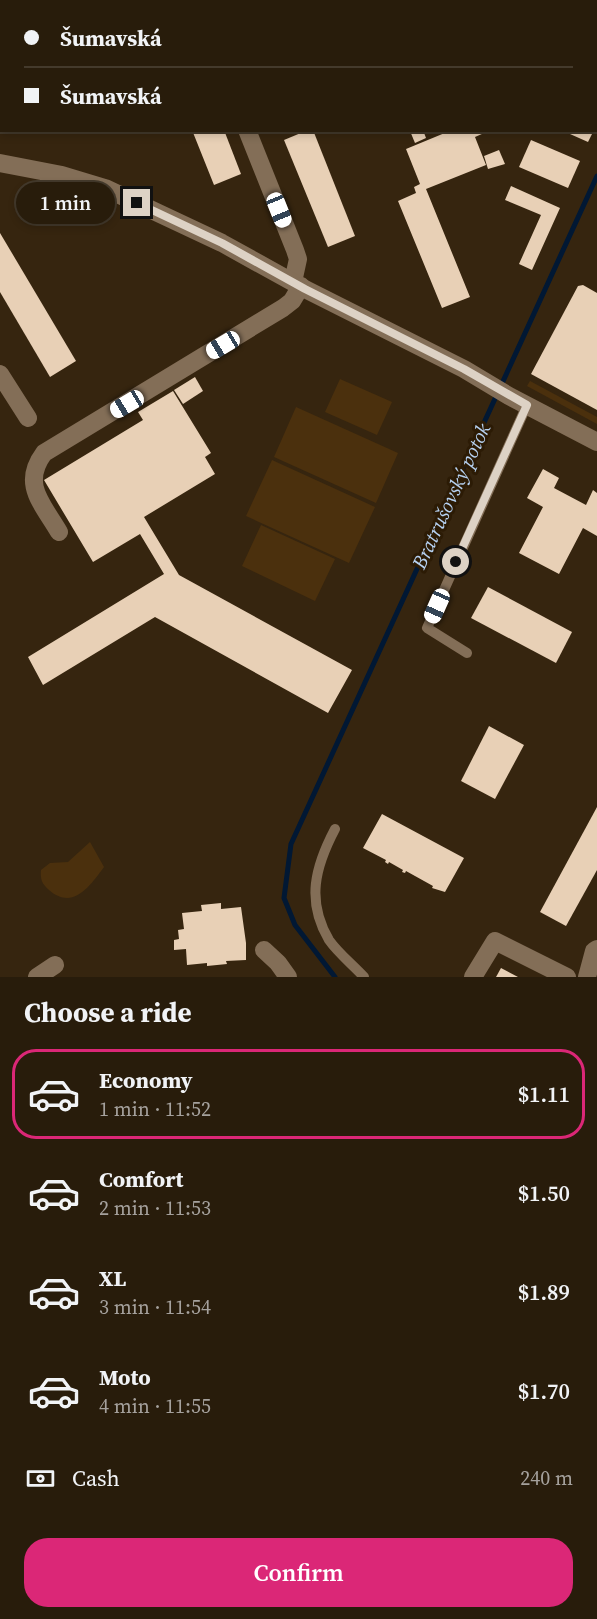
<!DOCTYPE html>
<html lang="en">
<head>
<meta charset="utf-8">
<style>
	:root { --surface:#281c0b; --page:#302514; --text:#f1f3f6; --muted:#a5a19d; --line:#443a2c; --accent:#db2777 }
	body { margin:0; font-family:"Source Serif 4",serif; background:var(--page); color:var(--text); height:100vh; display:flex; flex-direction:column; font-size:22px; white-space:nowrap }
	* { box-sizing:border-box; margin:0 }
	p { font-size:20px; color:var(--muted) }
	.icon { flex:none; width:33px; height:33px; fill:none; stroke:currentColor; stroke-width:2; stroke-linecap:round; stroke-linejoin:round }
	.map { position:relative; height:977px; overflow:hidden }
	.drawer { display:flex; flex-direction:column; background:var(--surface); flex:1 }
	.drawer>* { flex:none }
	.guide { position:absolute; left:0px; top:0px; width:597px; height:132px; box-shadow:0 3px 9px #0003,0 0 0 2px var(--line); display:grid; align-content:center; height:132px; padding:0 24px; background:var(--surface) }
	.end { position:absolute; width:27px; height:27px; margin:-14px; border:8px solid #ddd2c5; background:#111; box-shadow:0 0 0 3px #111 }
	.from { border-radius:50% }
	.bubble { position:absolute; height:42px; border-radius:21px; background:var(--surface); box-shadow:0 3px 9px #0003,0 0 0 2px var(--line); font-size:20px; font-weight:600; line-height:42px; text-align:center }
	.car { position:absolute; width:18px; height:36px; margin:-18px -9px; border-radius:8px; box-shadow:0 0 4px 2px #0007; background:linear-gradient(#fff 24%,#345 0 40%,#fff 0 76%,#345 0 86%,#fff 0) }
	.guide b { display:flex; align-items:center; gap:21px; height:57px; font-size:22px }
	.guide b+b { border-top:2px solid var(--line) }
	.guide i { width:15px; height:15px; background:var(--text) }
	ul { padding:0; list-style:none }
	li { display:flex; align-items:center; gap:18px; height:90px; margin:0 12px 9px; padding:0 12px; border:3px solid transparent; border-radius:24px }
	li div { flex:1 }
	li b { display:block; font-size:22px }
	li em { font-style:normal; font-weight:600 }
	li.active { border-color:var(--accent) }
	li>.icon { width:54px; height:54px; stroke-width:1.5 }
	h2 { padding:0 24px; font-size:27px; line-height:72px }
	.pay { display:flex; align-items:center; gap:15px; height:66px; padding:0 24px; font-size:22px }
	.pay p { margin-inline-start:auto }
	.action { display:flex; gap:12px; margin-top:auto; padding:12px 24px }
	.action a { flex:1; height:69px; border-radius:24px; background:var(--accent); color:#fff; font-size:24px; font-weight:600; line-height:69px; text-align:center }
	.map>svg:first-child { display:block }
</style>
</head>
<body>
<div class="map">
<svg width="597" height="977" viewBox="0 0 597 977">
	<rect width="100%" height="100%" fill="#36250f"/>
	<g fill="#4b300d">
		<path d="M340 379 392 402 377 435 325 412Z"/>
		<path d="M530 381 597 417V424L527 386Z"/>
		<path d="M296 407 398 453 376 503 274 457Z"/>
		<path d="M272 460 375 507 349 563 246 516Z"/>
		<path d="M261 525 335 559 315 601 242 566Z"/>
		<path d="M90 842 104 867C90 886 73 911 49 890 42 884 40 879 41 870L50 863 68 862Z"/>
	</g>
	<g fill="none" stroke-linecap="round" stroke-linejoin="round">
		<path stroke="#011834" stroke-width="5" d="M335 977 295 925 284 898 291 844 597 176"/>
	</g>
	<g fill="#e8d0b6">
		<path d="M192 130H224L241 174 214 185Z"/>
		<path d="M308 130H313L355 236 328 247 284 140Z"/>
		<path d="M423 130 426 138 415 143 410 131Z"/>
		<path d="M452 130H491L475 137 486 165 426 189 470 297 442 308 398 201 416 193 414 187 420 184 406 149Z"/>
		<path d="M561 130H594L588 142Z"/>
		<path d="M531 140 580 161 568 188 519 167Z"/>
		<path d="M499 150 505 164 488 169 484 156Z"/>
		<path d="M511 186 560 208 532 270 519 264 541 215 505 200Z"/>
		<path d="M0 233 76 361 50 377 0 292Z"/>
		<path d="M583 285 597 293V410L531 374 578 286Z"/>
		<path d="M195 377 203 391 183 404 174 390Z"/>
		<path d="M173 391 211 453 205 457 215 474 144 517 179 575 352 670 328 713 155 617 43 685 28 657 164 574 140 534 93 562 44 480 143 420 138 412Z"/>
		<path d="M543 469 559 478 554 488 586 505 593 490 597 493V536L583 528 559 574 519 553 543 507 527 498Z"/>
		<path d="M488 587 572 632 556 663 471 618Z"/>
		<path d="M489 726 524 745 495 799 461 781Z"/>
		<path d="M597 807V870L566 926 540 912Z"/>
		<path d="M382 814 464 858 445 892 432 888 433 886 406 871 405 873 402 872 403 870 389 862 388 864 385 862 386 860 363 848Z"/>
		<path d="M221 903V909L241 907 246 943V960L226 961 227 964 207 966V963L187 965 186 949 174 950V940L179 939 178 930 184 929 182 913 202 911 201 905Z"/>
		<path d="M501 968 518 977H496Z"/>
	</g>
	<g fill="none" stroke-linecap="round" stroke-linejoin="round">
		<g stroke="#836e57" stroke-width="10">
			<path d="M467 653 427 628 527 405"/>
			<path d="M335 829C315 867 306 901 329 940 338 953 353 965 364 977"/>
		</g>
		<g stroke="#836e57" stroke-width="18">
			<path d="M247 130 295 250 298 259 293 282"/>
			<path d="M0 163 62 175 105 188 222 243 305 289 464 369 509 396 597 442"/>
			<path d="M0 374 28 418"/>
			<path d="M59 532C42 503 21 484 44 453L283 308 292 301 301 286"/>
			<path d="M264 950 278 963 288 977"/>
			<path d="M37 977 55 965"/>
			<path d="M473 977 495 941 567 977"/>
			<path d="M587 977 594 951 597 949"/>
		</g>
	</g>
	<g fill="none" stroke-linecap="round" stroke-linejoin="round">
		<path stroke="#ddd2c5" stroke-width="8" d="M137 203 222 243 305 289 464 369 527 405 456 562"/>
	</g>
	<g text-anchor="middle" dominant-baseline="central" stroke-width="6" stroke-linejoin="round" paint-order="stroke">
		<g font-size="20" font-style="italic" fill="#b6d1f1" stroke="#2c1b05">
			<text transform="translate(451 496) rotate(-65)">Bratrušovský potok</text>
		</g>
	</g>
</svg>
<i class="end from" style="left:456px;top:562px"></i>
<i class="end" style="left:137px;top:203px"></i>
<div class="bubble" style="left:16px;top:182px;width:99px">1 min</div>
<i class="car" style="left:279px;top:210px;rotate:158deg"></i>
<i class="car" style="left:223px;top:345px;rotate:239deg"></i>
<i class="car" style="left:127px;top:404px;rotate:239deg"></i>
<i class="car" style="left:437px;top:606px;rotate:204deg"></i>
<div class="guide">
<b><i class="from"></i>Šumavská</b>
<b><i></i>Šumavská</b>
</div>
</div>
<section class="drawer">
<h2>Choose a ride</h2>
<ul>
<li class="active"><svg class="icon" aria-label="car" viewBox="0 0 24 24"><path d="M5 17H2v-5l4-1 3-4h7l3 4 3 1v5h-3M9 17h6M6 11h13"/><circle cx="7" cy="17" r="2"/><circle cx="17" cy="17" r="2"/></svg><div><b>Economy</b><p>1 min · 11:52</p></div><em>$1.11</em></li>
<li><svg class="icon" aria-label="car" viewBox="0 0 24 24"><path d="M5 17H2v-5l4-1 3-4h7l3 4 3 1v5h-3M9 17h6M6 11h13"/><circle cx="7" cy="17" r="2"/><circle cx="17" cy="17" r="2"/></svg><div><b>Comfort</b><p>2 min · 11:53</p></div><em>$1.50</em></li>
<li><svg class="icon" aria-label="car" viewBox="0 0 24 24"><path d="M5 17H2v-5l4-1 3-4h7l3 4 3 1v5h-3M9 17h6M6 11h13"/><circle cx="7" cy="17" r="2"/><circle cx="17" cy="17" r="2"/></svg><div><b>XL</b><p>3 min · 11:54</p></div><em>$1.89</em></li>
<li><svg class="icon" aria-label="car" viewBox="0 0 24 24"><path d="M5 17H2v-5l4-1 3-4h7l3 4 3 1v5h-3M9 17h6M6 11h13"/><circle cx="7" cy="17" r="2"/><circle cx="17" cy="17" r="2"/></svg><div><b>Moto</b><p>4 min · 11:55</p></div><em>$1.70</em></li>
</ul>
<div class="pay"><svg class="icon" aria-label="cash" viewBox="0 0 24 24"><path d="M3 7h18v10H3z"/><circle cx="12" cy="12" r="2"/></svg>Cash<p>240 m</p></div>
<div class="action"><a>Confirm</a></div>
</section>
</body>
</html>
